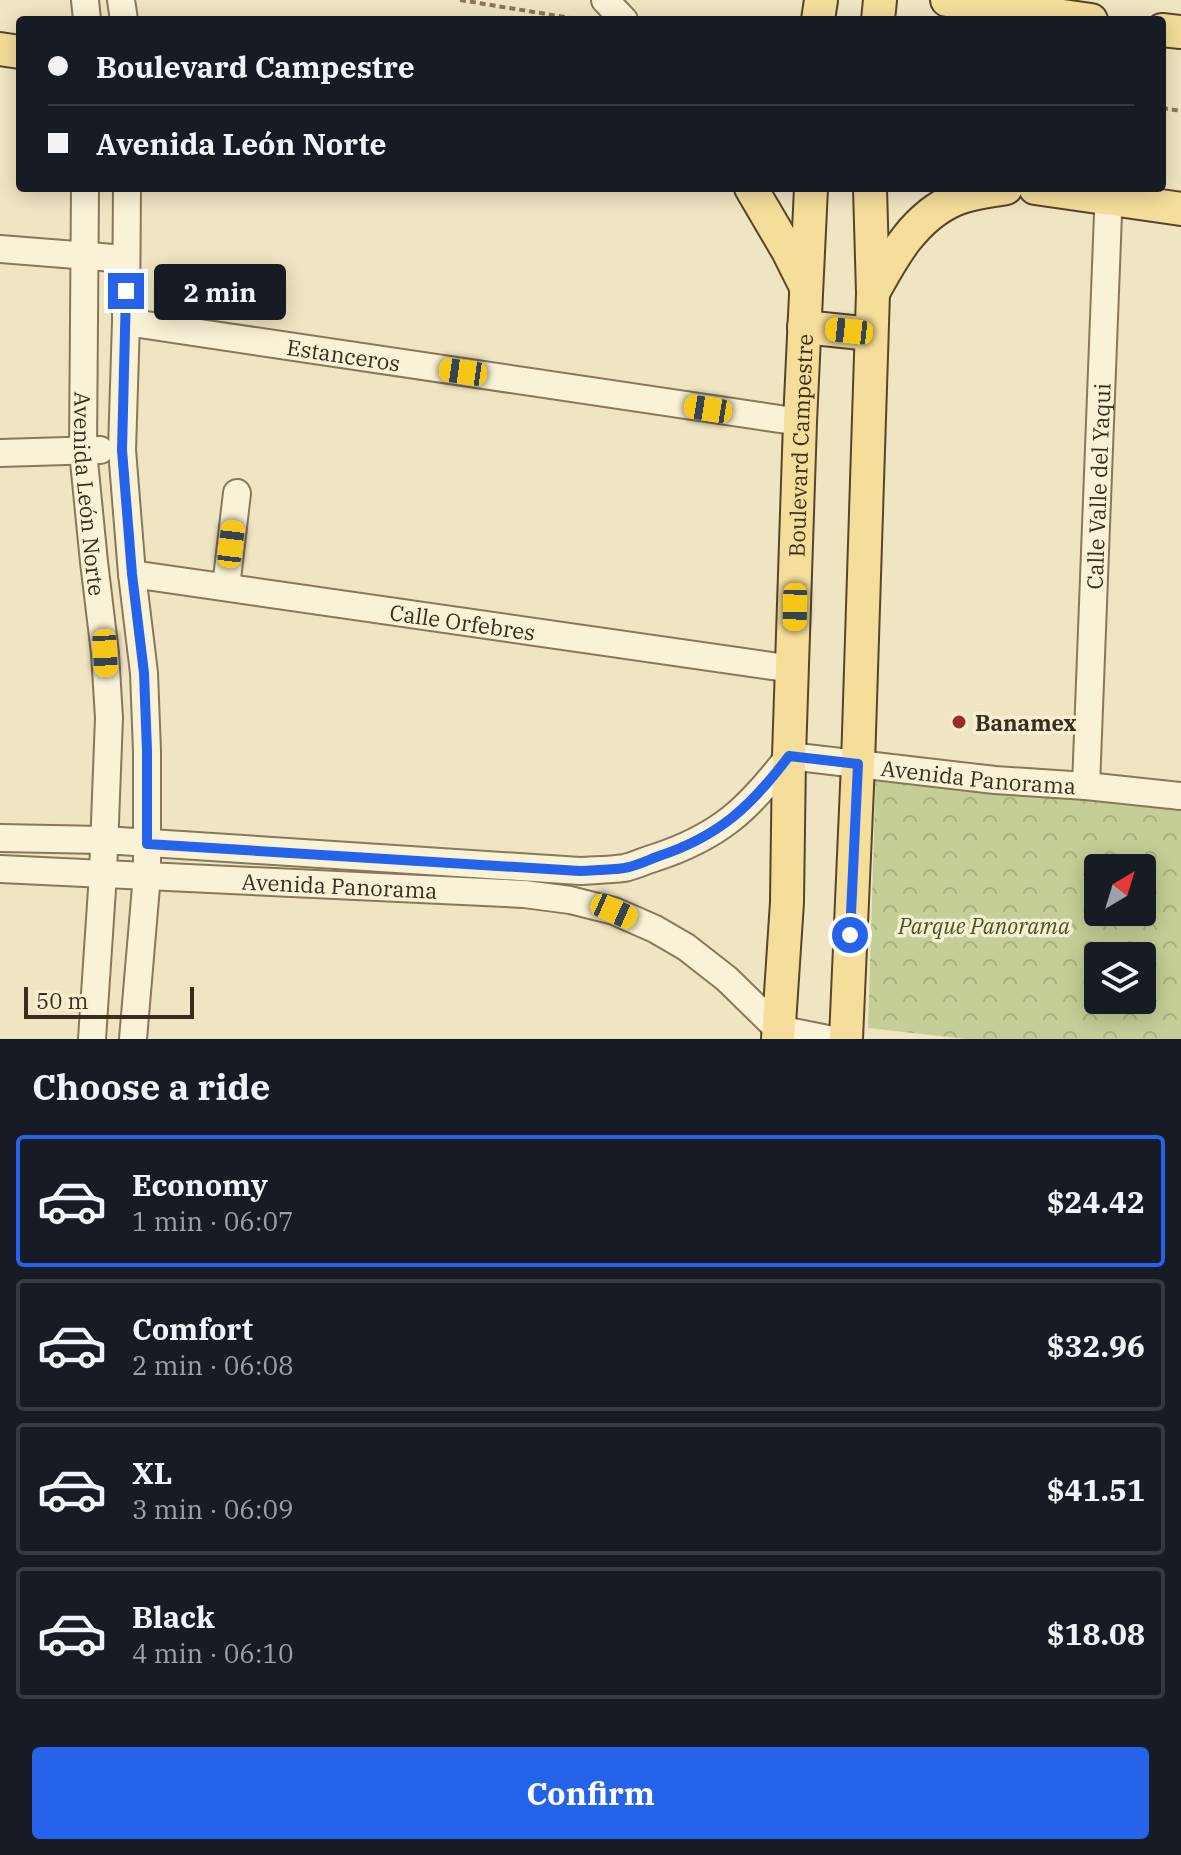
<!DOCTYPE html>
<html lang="en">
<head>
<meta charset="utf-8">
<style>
	:root { --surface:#171b24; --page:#20242c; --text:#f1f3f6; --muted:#9ea1a6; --line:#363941; --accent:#2563eb }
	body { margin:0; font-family:"IBM Plex Serif",serif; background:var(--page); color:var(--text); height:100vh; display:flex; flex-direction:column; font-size:30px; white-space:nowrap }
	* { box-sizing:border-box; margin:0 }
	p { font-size:26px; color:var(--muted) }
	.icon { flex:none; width:44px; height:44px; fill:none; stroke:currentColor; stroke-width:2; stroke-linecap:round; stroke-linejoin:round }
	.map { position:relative; height:1039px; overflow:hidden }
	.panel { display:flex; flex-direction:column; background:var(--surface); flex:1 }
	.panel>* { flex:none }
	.top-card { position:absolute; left:16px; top:16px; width:1150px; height:176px; border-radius:8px; box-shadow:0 4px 20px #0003; display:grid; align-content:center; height:176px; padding:0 32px; background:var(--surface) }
	.needle { width:52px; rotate:38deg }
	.buttons { position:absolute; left:1084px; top:854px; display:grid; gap:16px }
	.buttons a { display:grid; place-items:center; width:72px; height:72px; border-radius:8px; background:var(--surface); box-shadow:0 4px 20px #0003; font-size:40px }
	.scale { position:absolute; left:24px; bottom:20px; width:170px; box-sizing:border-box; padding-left:8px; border:4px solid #392d1d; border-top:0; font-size:22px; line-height:28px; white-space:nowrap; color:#392d1d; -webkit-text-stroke:6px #f7efd2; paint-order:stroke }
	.end { position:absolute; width:36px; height:36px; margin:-18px; border:10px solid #2563eb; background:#fff; box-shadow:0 0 0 4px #fff }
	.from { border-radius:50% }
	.bubble { position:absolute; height:56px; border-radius:8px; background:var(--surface); box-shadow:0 4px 20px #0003; font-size:26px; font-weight:700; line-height:56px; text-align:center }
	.car { position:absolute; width:24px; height:48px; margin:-24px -12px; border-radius:10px; box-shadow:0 0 6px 2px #0007; background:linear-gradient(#f5c518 24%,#345 0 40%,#f5c518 0 76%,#345 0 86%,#f5c518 0) }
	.top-card b { display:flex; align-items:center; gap:28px; height:76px; font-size:30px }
	.top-card b+b { border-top:2px solid var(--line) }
	.top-card i { width:20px; height:20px; background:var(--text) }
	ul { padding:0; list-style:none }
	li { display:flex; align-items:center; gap:24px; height:132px; margin:0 16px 12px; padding:0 16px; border:4px solid var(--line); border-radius:8px }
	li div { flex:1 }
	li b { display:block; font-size:30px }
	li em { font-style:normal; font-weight:700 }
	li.active { border-color:var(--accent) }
	li>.icon { width:72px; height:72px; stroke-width:1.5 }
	h2 { padding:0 32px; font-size:36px; line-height:96px }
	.button { display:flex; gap:16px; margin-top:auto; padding:16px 32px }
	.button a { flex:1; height:92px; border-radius:8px; background:var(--accent); color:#fff; font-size:32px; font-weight:700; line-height:92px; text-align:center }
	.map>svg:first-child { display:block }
</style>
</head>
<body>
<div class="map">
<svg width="1181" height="1039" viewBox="0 0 1181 1039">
	<defs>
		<pattern id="forest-crowns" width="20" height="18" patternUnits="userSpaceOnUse" patternTransform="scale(2)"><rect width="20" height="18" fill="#c4ce96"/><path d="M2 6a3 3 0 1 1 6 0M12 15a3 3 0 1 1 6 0" fill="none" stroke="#a9b181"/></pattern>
	</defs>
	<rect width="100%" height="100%" fill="#efe5c2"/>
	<path fill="url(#forest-crowns)" fill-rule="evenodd" d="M876 769 1181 801V1039H966L868 1028ZM1098 868H1142V912H1098ZM1098 956H1142V1000H1098Z"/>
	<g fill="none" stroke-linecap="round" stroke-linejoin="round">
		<defs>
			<g id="minor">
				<path d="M85 0 87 20"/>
				<path d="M121 0 124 20"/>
				<path d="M605 0 624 20"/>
				<path id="s1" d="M85 188 83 451 94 562 105 653 109 718 103 874 92 1039"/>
				<path d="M127 188 126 322 122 450 132 574 144 673 147 751V875L133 1039"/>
				<path d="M0 249 126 259"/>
				<path id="s2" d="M126 322 800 422"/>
				<path d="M0 453 100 450"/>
				<path id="s3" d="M132 574 793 669"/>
				<path d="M226 587 237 493"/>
				<path id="s4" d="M1086 786 1109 188"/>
				<path id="s5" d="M0 838 104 840 580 871C595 870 610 870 624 868 634 866 644 861 654 858 719 837 749 809 789 756L995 780 1086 786 1181 796"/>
				<path id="s6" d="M0 869 524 894 570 900 614 911 655 929 686 947 727 979 778 1029 828 1039"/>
			</g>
			<g id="major">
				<path d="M947 0 1091 20"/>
				<path d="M818 20 821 0"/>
				<path d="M878 20 880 0"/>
				<path d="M1162 30 1181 32"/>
				<path d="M0 49 20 52"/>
				<path d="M751 188 788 251 804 283"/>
				<path d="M1035 188 1181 209"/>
				<path d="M873 293C893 256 915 216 956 199 971 193 990 191 1006 188"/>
				<path d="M804 327 871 334"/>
				<path id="s7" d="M778 1039 787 902 789 756 800 422 811 188"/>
				<path d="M846 1039 858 764 873 293 870 188"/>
			</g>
		</defs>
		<use href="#minor" stroke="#8a7659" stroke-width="30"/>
		<use href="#major" stroke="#58442d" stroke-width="36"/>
		<g stroke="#8a7659" stroke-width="4" stroke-dasharray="6 4" stroke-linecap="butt">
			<path d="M460 0 583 20"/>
			<path d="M1162 108 1181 111"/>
		</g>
		<use href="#minor" stroke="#faf2d6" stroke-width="26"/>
		<use href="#major" stroke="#f4de99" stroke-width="32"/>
	</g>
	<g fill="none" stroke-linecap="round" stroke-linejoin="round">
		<path stroke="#2563eb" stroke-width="10" d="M126 291 122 450 132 574 144 673 147 751V844L580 871C595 870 610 870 624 868 636 866 648 860 659 856 720 836 752 805 789 756L858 764 850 935"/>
	</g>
	<circle fill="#9b2e27" stroke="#f7efd2" stroke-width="3" cx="959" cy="722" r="8"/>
	<g text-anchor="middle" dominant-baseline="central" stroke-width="7" stroke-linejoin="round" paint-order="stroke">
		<g font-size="22" fill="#392d1d" stroke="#f7efd2">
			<text stroke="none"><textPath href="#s2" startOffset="220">Estanceros</textPath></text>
			<text stroke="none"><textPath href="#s7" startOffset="594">Boulevard Campestre</textPath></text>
			<text stroke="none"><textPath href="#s4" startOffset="300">Calle Valle del Yaqui</textPath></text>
			<text stroke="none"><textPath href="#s1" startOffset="306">Avenida León Norte</textPath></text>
			<text stroke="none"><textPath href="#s3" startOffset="334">Calle Orfebres</textPath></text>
			<text stroke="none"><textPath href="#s5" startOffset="1020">Avenida Panorama</textPath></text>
			<text stroke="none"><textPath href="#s6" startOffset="340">Avenida Panorama</textPath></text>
		</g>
		<g font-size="22" font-weight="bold" fill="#392d1d" stroke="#f7efd2" text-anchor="start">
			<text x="975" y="722">Banamex</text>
		</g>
		<g font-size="22" font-style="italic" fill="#465723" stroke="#f7efd2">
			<text x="984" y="925">Parque Panorama</text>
		</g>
	</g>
</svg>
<div class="buttons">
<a><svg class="needle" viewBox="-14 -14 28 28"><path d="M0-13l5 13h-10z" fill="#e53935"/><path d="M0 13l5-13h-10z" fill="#9ea1a6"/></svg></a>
<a><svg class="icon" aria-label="layers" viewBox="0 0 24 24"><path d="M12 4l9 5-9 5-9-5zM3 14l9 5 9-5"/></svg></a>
</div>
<div class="scale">50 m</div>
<i class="end from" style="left:850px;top:935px"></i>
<i class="end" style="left:126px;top:291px"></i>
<div class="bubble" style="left:154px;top:264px;width:132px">2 min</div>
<i class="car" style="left:849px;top:331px;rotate:276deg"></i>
<i class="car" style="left:463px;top:372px;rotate:278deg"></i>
<i class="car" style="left:708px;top:409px;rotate:279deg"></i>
<i class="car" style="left:231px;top:544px;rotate:7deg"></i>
<i class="car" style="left:795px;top:607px;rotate:181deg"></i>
<i class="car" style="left:105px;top:653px;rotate:177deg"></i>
<i class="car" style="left:614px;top:911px;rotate:114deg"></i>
<div class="top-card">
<b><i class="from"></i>Boulevard Campestre</b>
<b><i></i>Avenida León Norte</b>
</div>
</div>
<section class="panel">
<h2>Choose a ride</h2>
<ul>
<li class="active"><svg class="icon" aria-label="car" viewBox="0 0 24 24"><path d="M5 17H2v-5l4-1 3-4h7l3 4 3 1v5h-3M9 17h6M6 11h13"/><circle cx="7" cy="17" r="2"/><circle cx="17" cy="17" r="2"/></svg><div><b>Economy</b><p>1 min · 06:07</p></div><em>$24.42</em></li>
<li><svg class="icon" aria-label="car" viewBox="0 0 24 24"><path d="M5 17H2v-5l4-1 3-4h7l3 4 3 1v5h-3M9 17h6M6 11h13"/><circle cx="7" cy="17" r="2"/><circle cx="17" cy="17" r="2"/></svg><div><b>Comfort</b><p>2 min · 06:08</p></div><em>$32.96</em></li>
<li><svg class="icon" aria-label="car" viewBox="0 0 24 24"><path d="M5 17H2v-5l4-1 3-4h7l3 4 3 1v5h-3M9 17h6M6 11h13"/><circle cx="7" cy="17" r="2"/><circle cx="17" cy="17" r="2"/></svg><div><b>XL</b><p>3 min · 06:09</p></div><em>$41.51</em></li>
<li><svg class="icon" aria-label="car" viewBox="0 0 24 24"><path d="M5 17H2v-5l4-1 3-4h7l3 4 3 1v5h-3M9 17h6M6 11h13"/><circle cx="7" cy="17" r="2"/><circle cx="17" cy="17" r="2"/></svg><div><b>Black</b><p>4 min · 06:10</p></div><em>$18.08</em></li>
</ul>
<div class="button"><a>Confirm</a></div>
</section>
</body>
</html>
